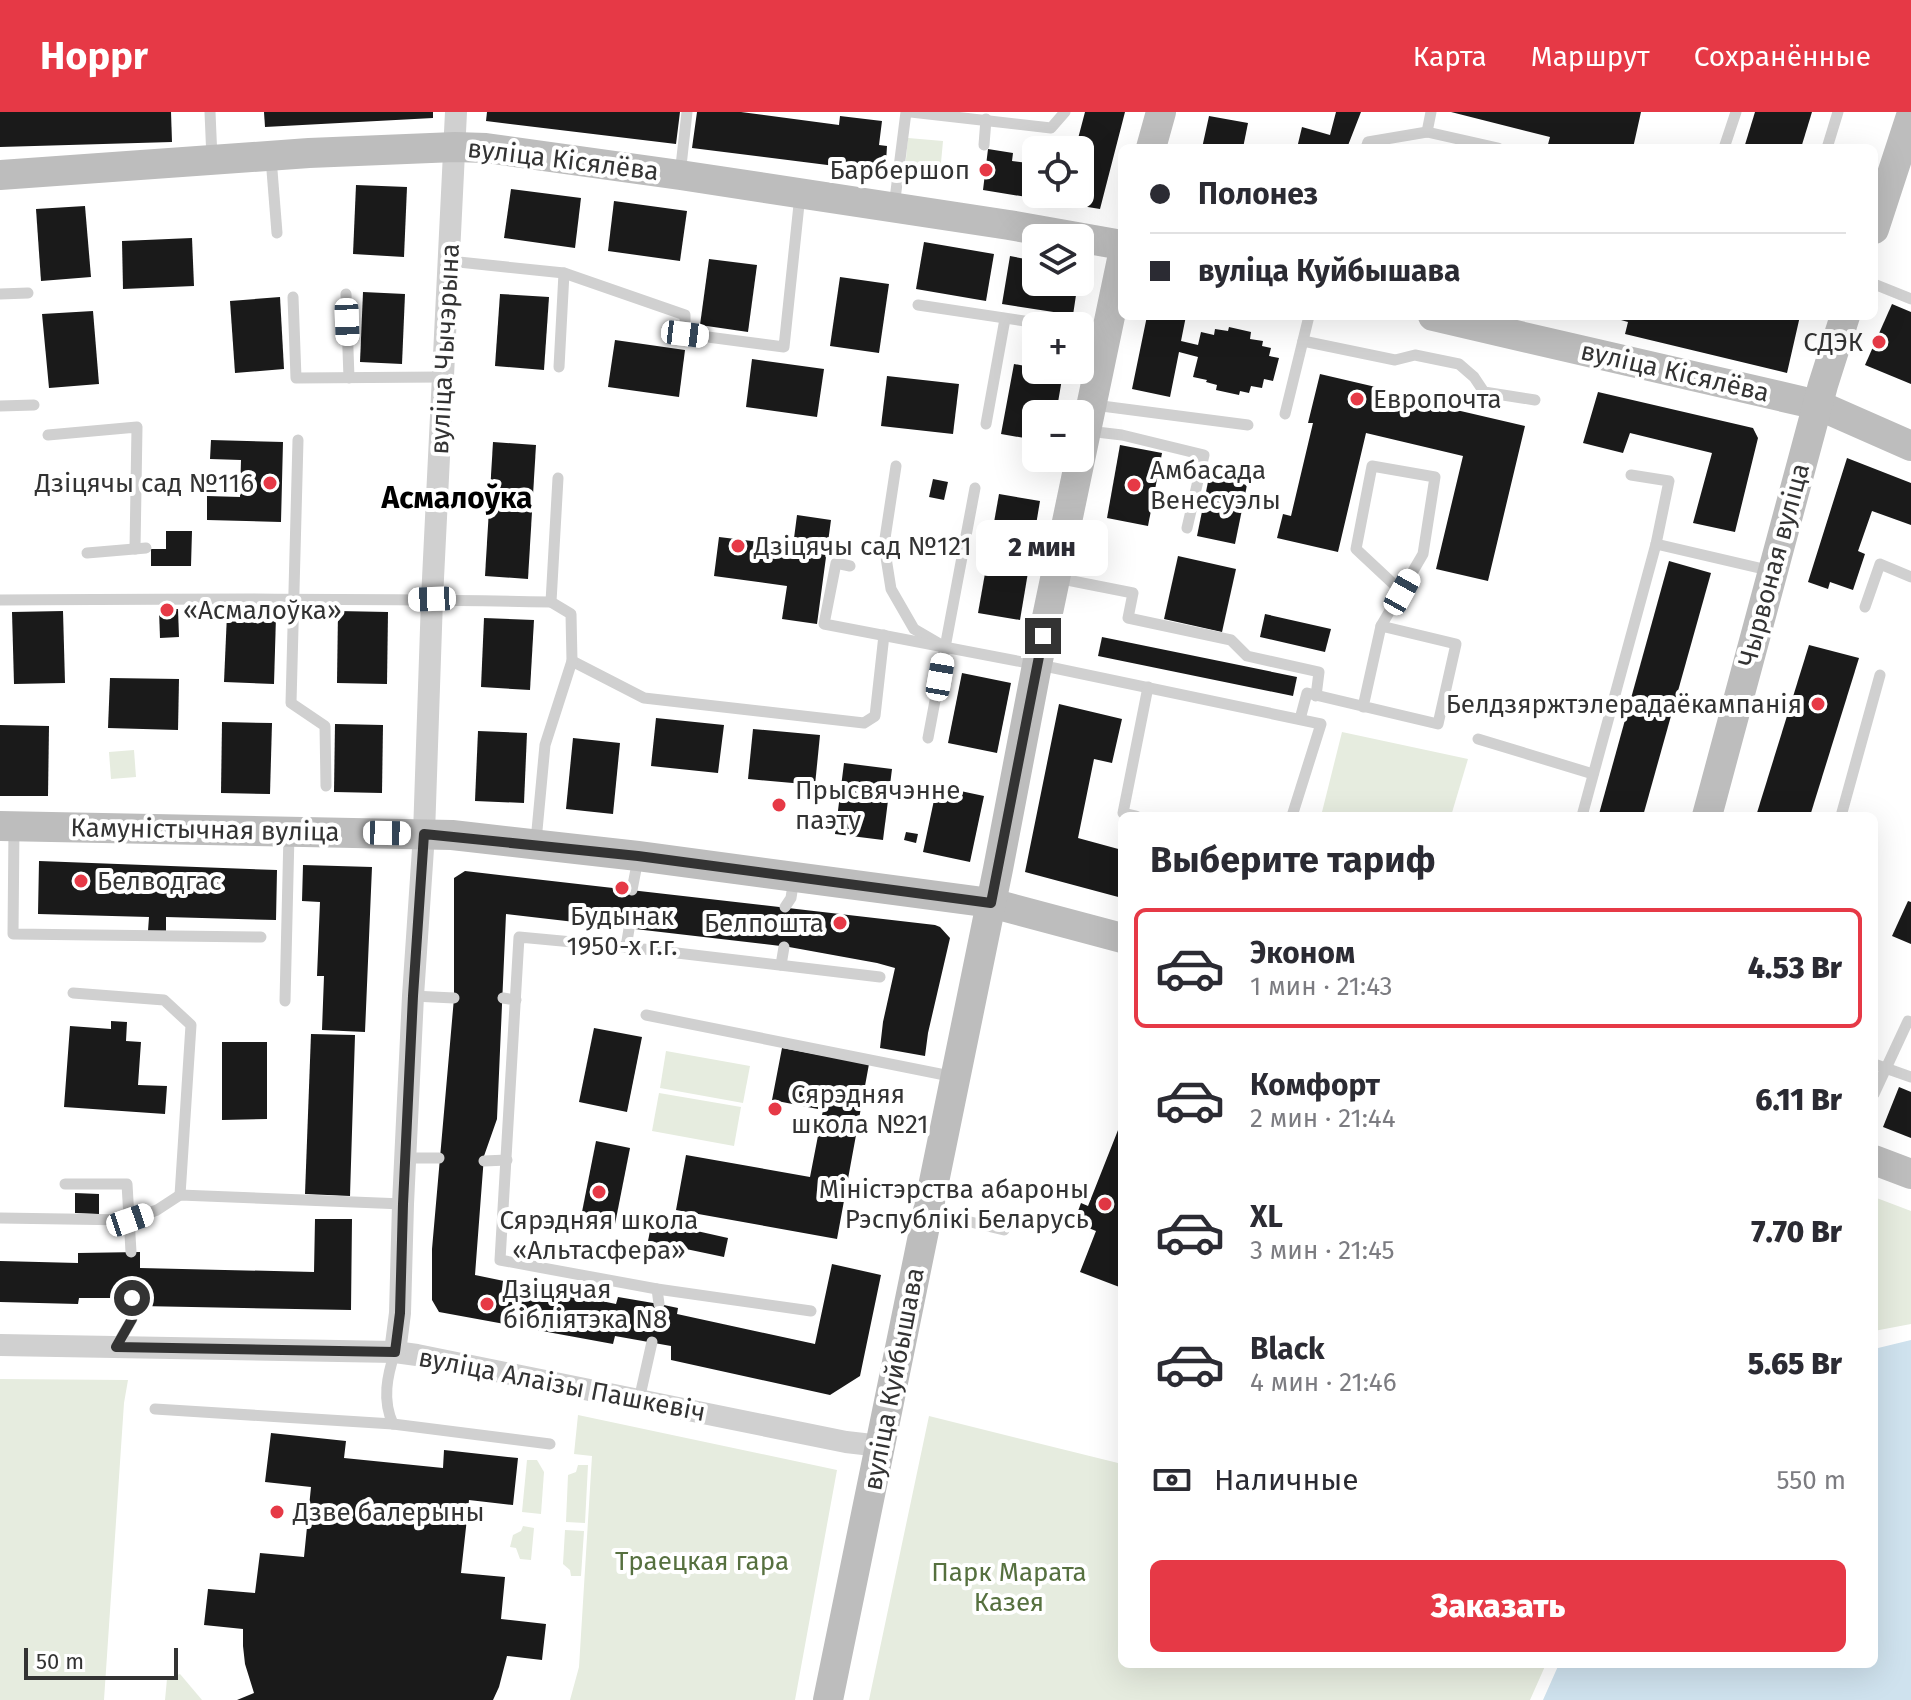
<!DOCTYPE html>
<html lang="ru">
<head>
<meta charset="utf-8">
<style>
	:root { --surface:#fff; --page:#f7f7f7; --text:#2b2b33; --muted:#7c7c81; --line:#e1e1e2; --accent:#e63946 }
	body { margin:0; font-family:"Fira Sans",sans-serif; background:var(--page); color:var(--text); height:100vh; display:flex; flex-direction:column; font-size:30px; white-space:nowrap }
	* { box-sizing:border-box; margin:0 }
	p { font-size:26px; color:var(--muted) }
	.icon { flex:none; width:44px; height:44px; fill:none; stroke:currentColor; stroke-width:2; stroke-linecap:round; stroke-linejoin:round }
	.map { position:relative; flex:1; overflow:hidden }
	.sheet { position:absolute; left:1118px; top:700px; width:760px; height:856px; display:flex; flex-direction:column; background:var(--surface); border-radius:12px; box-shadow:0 8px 32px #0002 }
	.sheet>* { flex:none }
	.hud { position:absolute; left:1118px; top:32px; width:760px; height:176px; border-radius:12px; box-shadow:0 8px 32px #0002; display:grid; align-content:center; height:176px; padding:0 32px; background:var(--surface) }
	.buttons { position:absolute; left:1022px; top:24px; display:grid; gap:16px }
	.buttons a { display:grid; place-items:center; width:72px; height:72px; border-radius:12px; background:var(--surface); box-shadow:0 8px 32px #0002; font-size:40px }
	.scale { position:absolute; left:24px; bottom:20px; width:154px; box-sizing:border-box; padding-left:8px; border:4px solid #333; border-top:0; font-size:22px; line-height:28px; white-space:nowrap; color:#333; -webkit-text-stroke:6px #fff; paint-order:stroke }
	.end { position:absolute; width:36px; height:36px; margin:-18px; border:10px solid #333; background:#fff; box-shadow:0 0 0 4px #fff }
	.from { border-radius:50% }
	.bubble { position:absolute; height:56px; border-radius:12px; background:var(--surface); box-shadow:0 8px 32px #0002; font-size:26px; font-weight:800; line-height:56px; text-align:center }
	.car { position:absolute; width:24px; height:48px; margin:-24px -12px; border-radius:10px; box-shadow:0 0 6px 2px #0007; background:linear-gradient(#fff 24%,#345 0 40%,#fff 0 76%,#345 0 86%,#fff 0) }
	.hud b { display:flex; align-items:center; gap:28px; height:76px; font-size:30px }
	.hud b+b { border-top:2px solid var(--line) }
	.hud i { width:20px; height:20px; background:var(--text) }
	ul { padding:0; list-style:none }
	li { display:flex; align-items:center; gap:24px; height:120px; margin:0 16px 12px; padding:0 16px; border:4px solid transparent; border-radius:12px }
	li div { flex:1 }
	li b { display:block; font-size:30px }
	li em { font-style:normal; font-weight:800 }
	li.on { border-color:var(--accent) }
	li>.icon { width:72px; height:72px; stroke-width:1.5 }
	h2 { padding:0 32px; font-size:36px; line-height:96px }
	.pay { display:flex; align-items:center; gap:20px; height:88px; padding:0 32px; font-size:30px }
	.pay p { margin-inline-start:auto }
	.primary-button { display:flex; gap:16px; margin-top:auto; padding:16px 32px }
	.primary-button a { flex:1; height:92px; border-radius:12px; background:var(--accent); color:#fff; font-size:32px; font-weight:800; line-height:92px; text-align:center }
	header { display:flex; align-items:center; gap:48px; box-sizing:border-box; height:112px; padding:0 40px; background:var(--accent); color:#fff }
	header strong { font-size:38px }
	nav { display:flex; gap:44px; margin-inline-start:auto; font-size:28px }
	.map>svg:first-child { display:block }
</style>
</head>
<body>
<header>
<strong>Hoppr</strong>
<nav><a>Карта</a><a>Маршрут</a><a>Сохранённые</a></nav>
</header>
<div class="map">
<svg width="1911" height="1588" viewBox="0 0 1911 1588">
	<rect width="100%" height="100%" fill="#fff"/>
	<g fill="#e6ecdf">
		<path d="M908 26 943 29 940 61 905 57Z"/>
		<path d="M1342 620 1468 647 1451 704H1321Z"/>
		<path d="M134 638 136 665 111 667 109 640Z"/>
		<path d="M666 939 750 954 743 991 660 976Z"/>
		<path d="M659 981 741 995 734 1034 652 1019Z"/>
		<path d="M1874 1085 1911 1099V1212L1874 1219Z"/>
		<path d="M0 1267 128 1268 124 1291 104 1588H0Z"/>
		<path d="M578 1303 837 1358 795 1588H570L579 1555 592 1344 574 1342Z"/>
		<path d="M929 1304 1122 1352V1552H1546L1530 1588H869Z"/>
		<path d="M527 1348H537L544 1360 541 1402 522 1400Z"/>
		<path d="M578 1353H588L585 1411 566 1410 568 1363 576 1360Z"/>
		<path d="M523 1414 534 1416 531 1448 520 1447 516 1436 510 1435 513 1423 521 1419Z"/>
		<path d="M565 1418 584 1419 581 1464H571L570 1458 563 1452Z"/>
		<path d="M180 1562 202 1588H165L167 1567Z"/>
	</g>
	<path fill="#cfe2ee" d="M1911 1228V1588H1543L1559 1552H1874V1237Z"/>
	<g fill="#1a1a1a">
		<path d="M0 0H171L172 30 0 35Z"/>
		<path d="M264 0H433V6L265 15Z"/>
		<path d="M487 0H680L676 32 486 9Z"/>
		<path d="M697 0H741L839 13 840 4 882 9 879 33 887 34 886 50 877 49 875 59 692 36Z"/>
		<path d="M1085 0H1125L1100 97 983 78 988 37 1013 41 1012 49 1036 52V82H1080V38H1075Z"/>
		<path d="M1336 0H1361L1347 36H1297L1302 15 1330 23Z"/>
		<path d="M1451 0H1641L1633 36H1547L1550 25Z"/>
		<path d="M1755 0H1812L1801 36H1744Z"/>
		<path d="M1209 4 1248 11 1243 36H1202Z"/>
		<path d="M356 73 407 75 404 145 353 142Z"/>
		<path d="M511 77 581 86 575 136 504 126Z"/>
		<path d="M614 89 687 99 680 149 608 139Z"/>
		<path d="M85 94 91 165 41 169 36 97Z"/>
		<path d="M192 126 194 174 123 177 122 129Z"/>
		<path d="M924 130 994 142 986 189 916 177Z"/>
		<path d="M1010 144 1036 149V170H1078L1073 203 1002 192Z"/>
		<path d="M709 147 757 153 748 220 700 213Z"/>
		<path d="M840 165 889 172 879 241 830 234Z"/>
		<path d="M363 180 405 182 402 252 360 250Z"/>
		<path d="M500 182 549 185 544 258 495 254Z"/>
		<path d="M280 185 284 257 235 261 230 189Z"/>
		<path d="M1892 192 1911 200V272L1865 253Z"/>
		<path d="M93 199 99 272 49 276 42 202Z"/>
		<path d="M1147 204H1186L1181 229 1198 233 1201 220 1214 223 1215 217 1228 219 1229 215 1251 220 1250 227 1263 229 1262 234 1271 236 1269 244 1279 246 1273 269 1264 267 1262 276 1251 274 1249 281 1240 279 1239 283 1216 278 1217 273 1206 270 1207 268 1193 265 1198 245 1179 240 1170 285 1132 277Z"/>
		<path d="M1607 204H1735L1750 208 1751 204H1800L1787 261 1625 222 1628 210Z"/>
		<path d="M615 228 685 238 679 285 608 275Z"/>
		<path d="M752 247 824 257 817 305 746 295Z"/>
		<path d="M1014 252 1036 256V258L1063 261 1056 302H1036V328L1001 322Z"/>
		<path d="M1320 262 1380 276 1379 280 1525 314 1488 469 1436 457 1463 344 1366 321 1338 440 1277 426 1283 402 1291 404 1313 311H1308Z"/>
		<path d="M887 264 959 272 953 322 881 314Z"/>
		<path d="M1598 280 1753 316 1758 326 1735 420 1693 411 1712 341 1630 321 1623 341 1583 331Z"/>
		<path d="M211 328 283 330 281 410 207 408V384L240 385 241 348 210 347Z"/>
		<path d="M493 330 536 333 528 467 485 464Z"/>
		<path d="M1120 333 1162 341 1148 414 1107 406Z"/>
		<path d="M1847 346 1911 371V413L1872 399 1858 439 1865 442 1853 478 1830 470 1828 477 1808 470Z"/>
		<path d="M1209 365 1247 373 1235 432 1197 424Z"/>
		<path d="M933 367 948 370 944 388 929 385Z"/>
		<path d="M999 382 1040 389 1020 508 978 501Z"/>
		<path d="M797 403 831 408 817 512 782 507 787 474 714 464 719 425 793 434Z"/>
		<path d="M166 419H192L191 454H151V437H166Z"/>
		<path d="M1178 444 1236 457 1222 520 1164 507Z"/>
		<path d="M1669 449 1711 461 1643 704H1607L1599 702Z"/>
		<path d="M178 497 179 525 160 526 159 498Z"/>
		<path d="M63 499 65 571 14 572 12 500Z"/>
		<path d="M338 499 388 500 387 572 337 571Z"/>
		<path d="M227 502 276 504 274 572 224 570Z"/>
		<path d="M1265 502 1331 517 1325 540 1260 525Z"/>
		<path d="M484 506 534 508 530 578 481 575Z"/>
		<path d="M1102 525 1297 565 1293 584 1098 544Z"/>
		<path d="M1809 533 1859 546 1810 704H1756Z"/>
		<path d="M962 561 1011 571 997 641 948 631Z"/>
		<path d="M110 566 179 567 178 618 108 616Z"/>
		<path d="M1059 592 1122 607 1112 651 1094 647 1078 726 1122 738V786L1025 760Z"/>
		<path d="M656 606 724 613 718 661 651 654Z"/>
		<path d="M222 610 272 611 270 682 221 681Z"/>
		<path d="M335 612 383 613 382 681 334 680Z"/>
		<path d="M0 613 49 614 48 684H0Z"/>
		<path d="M753 617 820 623 815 673 748 667Z"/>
		<path d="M478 619 527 621 524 691 475 689Z"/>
		<path d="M573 626 620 631 613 702 566 697Z"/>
		<path d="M844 651 892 657 883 728 835 722Z"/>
		<path d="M937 674 984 684 970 750 923 740Z"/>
		<path d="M906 720 918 722 916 731 904 728Z"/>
		<path d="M39 749 277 758 276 808 166 805V819H148L149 805 38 802Z"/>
		<path d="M303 753 372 755 365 920 322 918 324 864H317L320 790 302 789Z"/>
		<path d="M465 759 935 813 940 815 950 826 928 921 925 944 880 936 883 910 895 856 877 851 789 835 506 802 497 1007 484 1044 475 1163 616 1192 618 1185 659 1192 678 1196 677 1202 815 1232 832 1152 881 1163 860 1264 830 1283 671 1248V1234L615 1224 613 1232 439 1200 432 1188V1137L454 886V766Z"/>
		<path d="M1908 789 1911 790V832L1892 824Z"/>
		<path d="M111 909 127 910 126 929 141 930 138 973 167 974 165 1002 64 995 70 914 111 917Z"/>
		<path d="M594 916 642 925 627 1000 579 990Z"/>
		<path d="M311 922 355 923 350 1084 305 1082Z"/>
		<path d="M222 930H267V1007L222 1008Z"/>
		<path d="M782 936 869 952 837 1127 676 1098 686 1043 810 1065 823 998 772 988Z"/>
		<path d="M1899 975 1911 980V1026L1883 1015Z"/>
		<path d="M1122 1008V1176L1080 1160 1096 1119 1074 1110 1081 1091 1088 1094Z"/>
		<path d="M596 1029 630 1036 615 1112 581 1105Z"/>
		<path d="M75 1081 99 1082V1102L75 1101Z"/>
		<path d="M315 1107H352L351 1198 140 1194V1186H79L78 1192 0 1190V1149L78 1151V1141L140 1140V1156L314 1160Z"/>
		<path d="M652 1109 728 1126 724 1145 648 1129Z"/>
		<path d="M271 1321 346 1329 344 1346 443 1356 444 1338 518 1346 513 1393 469 1388 461 1461 505 1465 501 1507 546 1512 542 1548 507 1544 499 1575 493 1588H237L254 1581 245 1552 243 1534V1517L204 1513 208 1477 255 1481 260 1441 304 1445 311 1375 265 1370Z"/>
	</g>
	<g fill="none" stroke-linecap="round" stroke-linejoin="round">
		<g stroke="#d0d0d0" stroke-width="11">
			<path d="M210 0 212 47"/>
			<path d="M911 0 1051 16 1065 0"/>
			<path d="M1427 20 1431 0"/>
			<path d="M984 33 986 7"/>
			<path d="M1366 36 1368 30 1427 20 1498 36"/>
			<path d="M1724 36 1736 0"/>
			<path d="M1827 36 1838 0"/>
			<path d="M271 46 277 121"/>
			<path d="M680 63 687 0"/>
			<path d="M894 95 906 0"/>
			<path d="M449 149 564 161 685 203V222L784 235 800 83"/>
			<path d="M1874 172 1911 187"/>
			<path d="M0 182 28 181"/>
			<path d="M346 182 349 266"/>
			<path d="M293 185 296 266 443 265"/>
			<path d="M918 193 1058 214"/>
			<path d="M1080 217 1103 220"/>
			<path d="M1303 229 1395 248 1415 243 1459 252 1474 265 1484 280 1535 288"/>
			<path d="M559 255 564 161"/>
			<path d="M1094 293 1248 313"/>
			<path d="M0 294 34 293"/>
			<path d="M1285 302 1309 204"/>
			<path d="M986 312 1005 207"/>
			<path d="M1088 319 1122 323 1204 343 1187 416"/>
			<path d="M48 323 137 315 135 437"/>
			<path d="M298 328 291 591 325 614 326 674"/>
			<path d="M896 354 884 433 891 477 914 517 938 531"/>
			<path d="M1656 432 1772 459"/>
			<path d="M87 441 146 436"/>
			<path d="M850 454 836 451 824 512 1054 556 1321 612 1292 704"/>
			<path d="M1057 466 1133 481 1128 506 1231 528 1247 544 1319 560 1316 584"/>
			<path d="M0 488C184 487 367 486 551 490"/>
			<path d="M1865 495 1880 452 1911 465"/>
			<path d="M1381 514 1423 442 1435 365 1372 354 1356 437 1402 480"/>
			<path d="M572 549 644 586 864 611 875 604 884 523"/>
			<path d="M1300 607 1307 581 1438 612 1456 532 1381 514 1363 595"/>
			<path d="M928 626 975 376"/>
			<path d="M1478 627 1593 662"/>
			<path d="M1136 704 1123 701 1148 575"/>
			<path d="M1582 704 1656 432 1669 369 1631 363"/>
			<path d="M1841 704 1880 563"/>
			<path d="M14 715 13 822 261 825"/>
			<path d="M536 729 545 633 572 549 571 502 551 490 558 366"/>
			<path d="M632 778 638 747"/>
			<path d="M785 795 791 786 794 766"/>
			<path d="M626 835 629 817"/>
			<path d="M781 853 784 835"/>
			<path d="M73 881 164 888 191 913 180 1083"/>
			<path d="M413 884 454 886"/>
			<path d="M503 886 516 888"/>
			<path d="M285 889 289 722"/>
			<path d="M646 903 955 965"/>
			<path d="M1874 952 1911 965"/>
			<path d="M1874 982 1908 909"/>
			<path d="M406 1046H439"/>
			<path d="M484 1049 507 1048"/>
			<path d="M65 1072H127L131 1140"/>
			<path d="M929 1100 1004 1118"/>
			<path d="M0 1106 130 1108 157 1098 180 1083 403 1092"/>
			<path d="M657 1177 659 1192"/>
			<path d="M811 1199 657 1177 500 1148 519 825 626 835 880 865"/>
			<path d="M116 1235 132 1207V1186"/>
			<path d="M639 1288 652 1230"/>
			<path d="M155 1297 393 1312 550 1332"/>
			<path d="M393 1312C382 1288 387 1264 395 1240"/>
		</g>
		<g stroke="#d0d0d0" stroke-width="22">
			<path d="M0 1233 395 1240 417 1243 846 1330 881 1334"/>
			<path d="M395 1240 400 1201 403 1092 413 884 424 722 432 487 456 0"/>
		</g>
		<g stroke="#bdbdbd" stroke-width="30">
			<path d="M1151 36 1161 0"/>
			<path d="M0 63 309 41 455 35 486 36 680 63 1009 113 1122 133"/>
			<path d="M1874 117 1911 4"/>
			<path d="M1433 204 1818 293 1911 334"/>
			<path d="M1707 704 1823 273 1845 204"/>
			<path d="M0 714 452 723 638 744 991 791 1122 826"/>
			<path d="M1874 1048 1911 1062"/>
			<path d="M828 1588 998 757 1037 553 1122 147"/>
		</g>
	</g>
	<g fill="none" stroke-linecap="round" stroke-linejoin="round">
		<path stroke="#333" stroke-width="10" d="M132 1186V1207L116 1235 395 1240 400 1201 403 1092 413 884 424 722 638 744 991 791 1043 524"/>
	</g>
	<g fill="#e63946" stroke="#fff" stroke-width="3">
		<circle cx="986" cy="58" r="8"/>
		<circle cx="1879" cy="230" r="8"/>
		<circle cx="1357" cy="287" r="8"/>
		<circle cx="270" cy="371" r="8"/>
		<circle cx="1134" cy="373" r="8"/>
		<circle cx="738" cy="434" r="8"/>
		<circle cx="167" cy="498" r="8"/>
		<circle cx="1818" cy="592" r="8"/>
		<circle cx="779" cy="693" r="8"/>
		<circle cx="81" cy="769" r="8"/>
		<circle cx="622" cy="776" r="8"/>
		<circle cx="840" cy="811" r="8"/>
		<circle cx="775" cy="997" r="8"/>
		<circle cx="599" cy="1080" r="8"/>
		<circle cx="1105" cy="1092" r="8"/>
		<circle cx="487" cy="1192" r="8"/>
		<circle cx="277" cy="1400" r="8"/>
	</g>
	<g text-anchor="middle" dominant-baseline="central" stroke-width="8" stroke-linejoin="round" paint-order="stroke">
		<g font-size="26" fill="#333" stroke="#fff">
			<text transform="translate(563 48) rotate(7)">вуліца Кісялёва</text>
			<text transform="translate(445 237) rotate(-87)">вуліца Чычэрына</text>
			<text transform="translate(1675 260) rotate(13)">вуліца Кісялёва</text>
			<text transform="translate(1774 453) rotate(-75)">Чырвоная вуліца</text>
			<text transform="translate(205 718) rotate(1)">Камуністычная вуліца</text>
			<text transform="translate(894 1267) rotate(-79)">вуліца Куйбышава</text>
			<text transform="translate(562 1273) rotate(11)">вуліца Алаізы Пашкевіч</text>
		</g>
		<g font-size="26" fill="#333" stroke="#fff" text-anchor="start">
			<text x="970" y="58" text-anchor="end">Барбершоп</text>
			<text x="1863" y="230" text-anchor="end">СДЭК</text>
			<text x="1373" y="287">Европочта</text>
			<text x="1150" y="358">Амбасада<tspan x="1150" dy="30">Венесуэлы</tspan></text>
			<text x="254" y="371" text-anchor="end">Дзіцячы сад №116</text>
			<text x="754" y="434">Дзіцячы сад №121</text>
			<text x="183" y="498">«Асмалоўка»</text>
			<text x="1802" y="592" text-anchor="end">Белдзяржтэлерадаёкампанія</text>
			<text x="795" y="678">Прысвячэнне<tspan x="795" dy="30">паэту</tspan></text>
			<text x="97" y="769">Белводгас</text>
			<text x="622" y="804" text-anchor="middle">Будынак<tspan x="622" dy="30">1950-х г.г.</tspan></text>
			<text x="824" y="811" text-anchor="end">Белпошта</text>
			<text x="791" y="982">Сярэдняя<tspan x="791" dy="30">школа №21</tspan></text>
			<text x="1089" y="1077" text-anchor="end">Міністэрства абароны<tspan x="1089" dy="30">Рэспублікі Беларусь</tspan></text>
			<text x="599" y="1108" text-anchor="middle">Сярэдняя школа<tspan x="599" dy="30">«Альтасфера»</tspan></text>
			<text x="503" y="1177">Дзіцячая<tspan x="503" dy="30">бібліятэка N8</tspan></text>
			<text x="293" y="1400">Дзве балерыны</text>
		</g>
		<g font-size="26" fill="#56703f" stroke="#fff">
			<text x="702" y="1449">Траецкая гара</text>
			<text x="1009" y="1460">Парк Марата<tspan x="1009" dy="30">Казея</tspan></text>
		</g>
		<g font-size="30" font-weight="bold" fill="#000" stroke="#fff">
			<text x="457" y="386">Асмалоўка</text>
		</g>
	</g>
</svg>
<div class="buttons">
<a><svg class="icon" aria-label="locate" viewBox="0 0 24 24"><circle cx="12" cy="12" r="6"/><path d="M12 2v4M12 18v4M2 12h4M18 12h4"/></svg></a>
<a><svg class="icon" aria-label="layers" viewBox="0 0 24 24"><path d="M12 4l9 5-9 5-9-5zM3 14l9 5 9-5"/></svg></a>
<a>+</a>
<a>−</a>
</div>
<div class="scale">50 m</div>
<i class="end from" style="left:132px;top:1186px"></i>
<i class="end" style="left:1043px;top:524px"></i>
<div class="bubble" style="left:976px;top:408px;width:132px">2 мин</div>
<i class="car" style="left:347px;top:210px;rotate:178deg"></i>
<i class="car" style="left:685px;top:222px;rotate:97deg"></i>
<i class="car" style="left:1402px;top:480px;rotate:29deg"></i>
<i class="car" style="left:432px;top:487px;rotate:268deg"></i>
<i class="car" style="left:940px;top:565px;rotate:10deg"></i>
<i class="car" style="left:387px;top:721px;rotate:91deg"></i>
<i class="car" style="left:130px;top:1108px;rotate:71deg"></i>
<div class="hud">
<b><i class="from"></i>Полонез</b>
<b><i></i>вуліца Куйбышава</b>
</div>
<section class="sheet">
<h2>Выберите тариф</h2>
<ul>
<li class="on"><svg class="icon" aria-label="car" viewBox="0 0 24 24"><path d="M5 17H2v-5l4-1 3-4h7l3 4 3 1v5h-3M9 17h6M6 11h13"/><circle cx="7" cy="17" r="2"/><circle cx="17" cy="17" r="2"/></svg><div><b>Эконом</b><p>1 мин · 21:43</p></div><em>4.53 Br</em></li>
<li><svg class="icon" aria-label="car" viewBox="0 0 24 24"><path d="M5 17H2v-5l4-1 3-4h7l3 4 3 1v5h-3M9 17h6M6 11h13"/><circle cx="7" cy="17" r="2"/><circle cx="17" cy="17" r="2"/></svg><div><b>Комфорт</b><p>2 мин · 21:44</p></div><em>6.11 Br</em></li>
<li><svg class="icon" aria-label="car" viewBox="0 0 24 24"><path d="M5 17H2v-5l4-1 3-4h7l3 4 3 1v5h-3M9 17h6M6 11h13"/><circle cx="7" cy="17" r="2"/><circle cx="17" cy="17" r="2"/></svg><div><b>XL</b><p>3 мин · 21:45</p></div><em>7.70 Br</em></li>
<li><svg class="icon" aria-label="car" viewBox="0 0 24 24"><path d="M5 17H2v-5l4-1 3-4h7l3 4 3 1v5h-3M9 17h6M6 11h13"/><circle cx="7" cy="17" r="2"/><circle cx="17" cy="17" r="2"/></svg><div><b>Black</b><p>4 мин · 21:46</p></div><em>5.65 Br</em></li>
</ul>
<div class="pay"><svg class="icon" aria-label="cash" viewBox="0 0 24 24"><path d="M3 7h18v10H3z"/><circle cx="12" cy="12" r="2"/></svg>Наличные<p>550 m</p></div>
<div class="primary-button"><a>Заказать</a></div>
</section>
</div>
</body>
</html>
